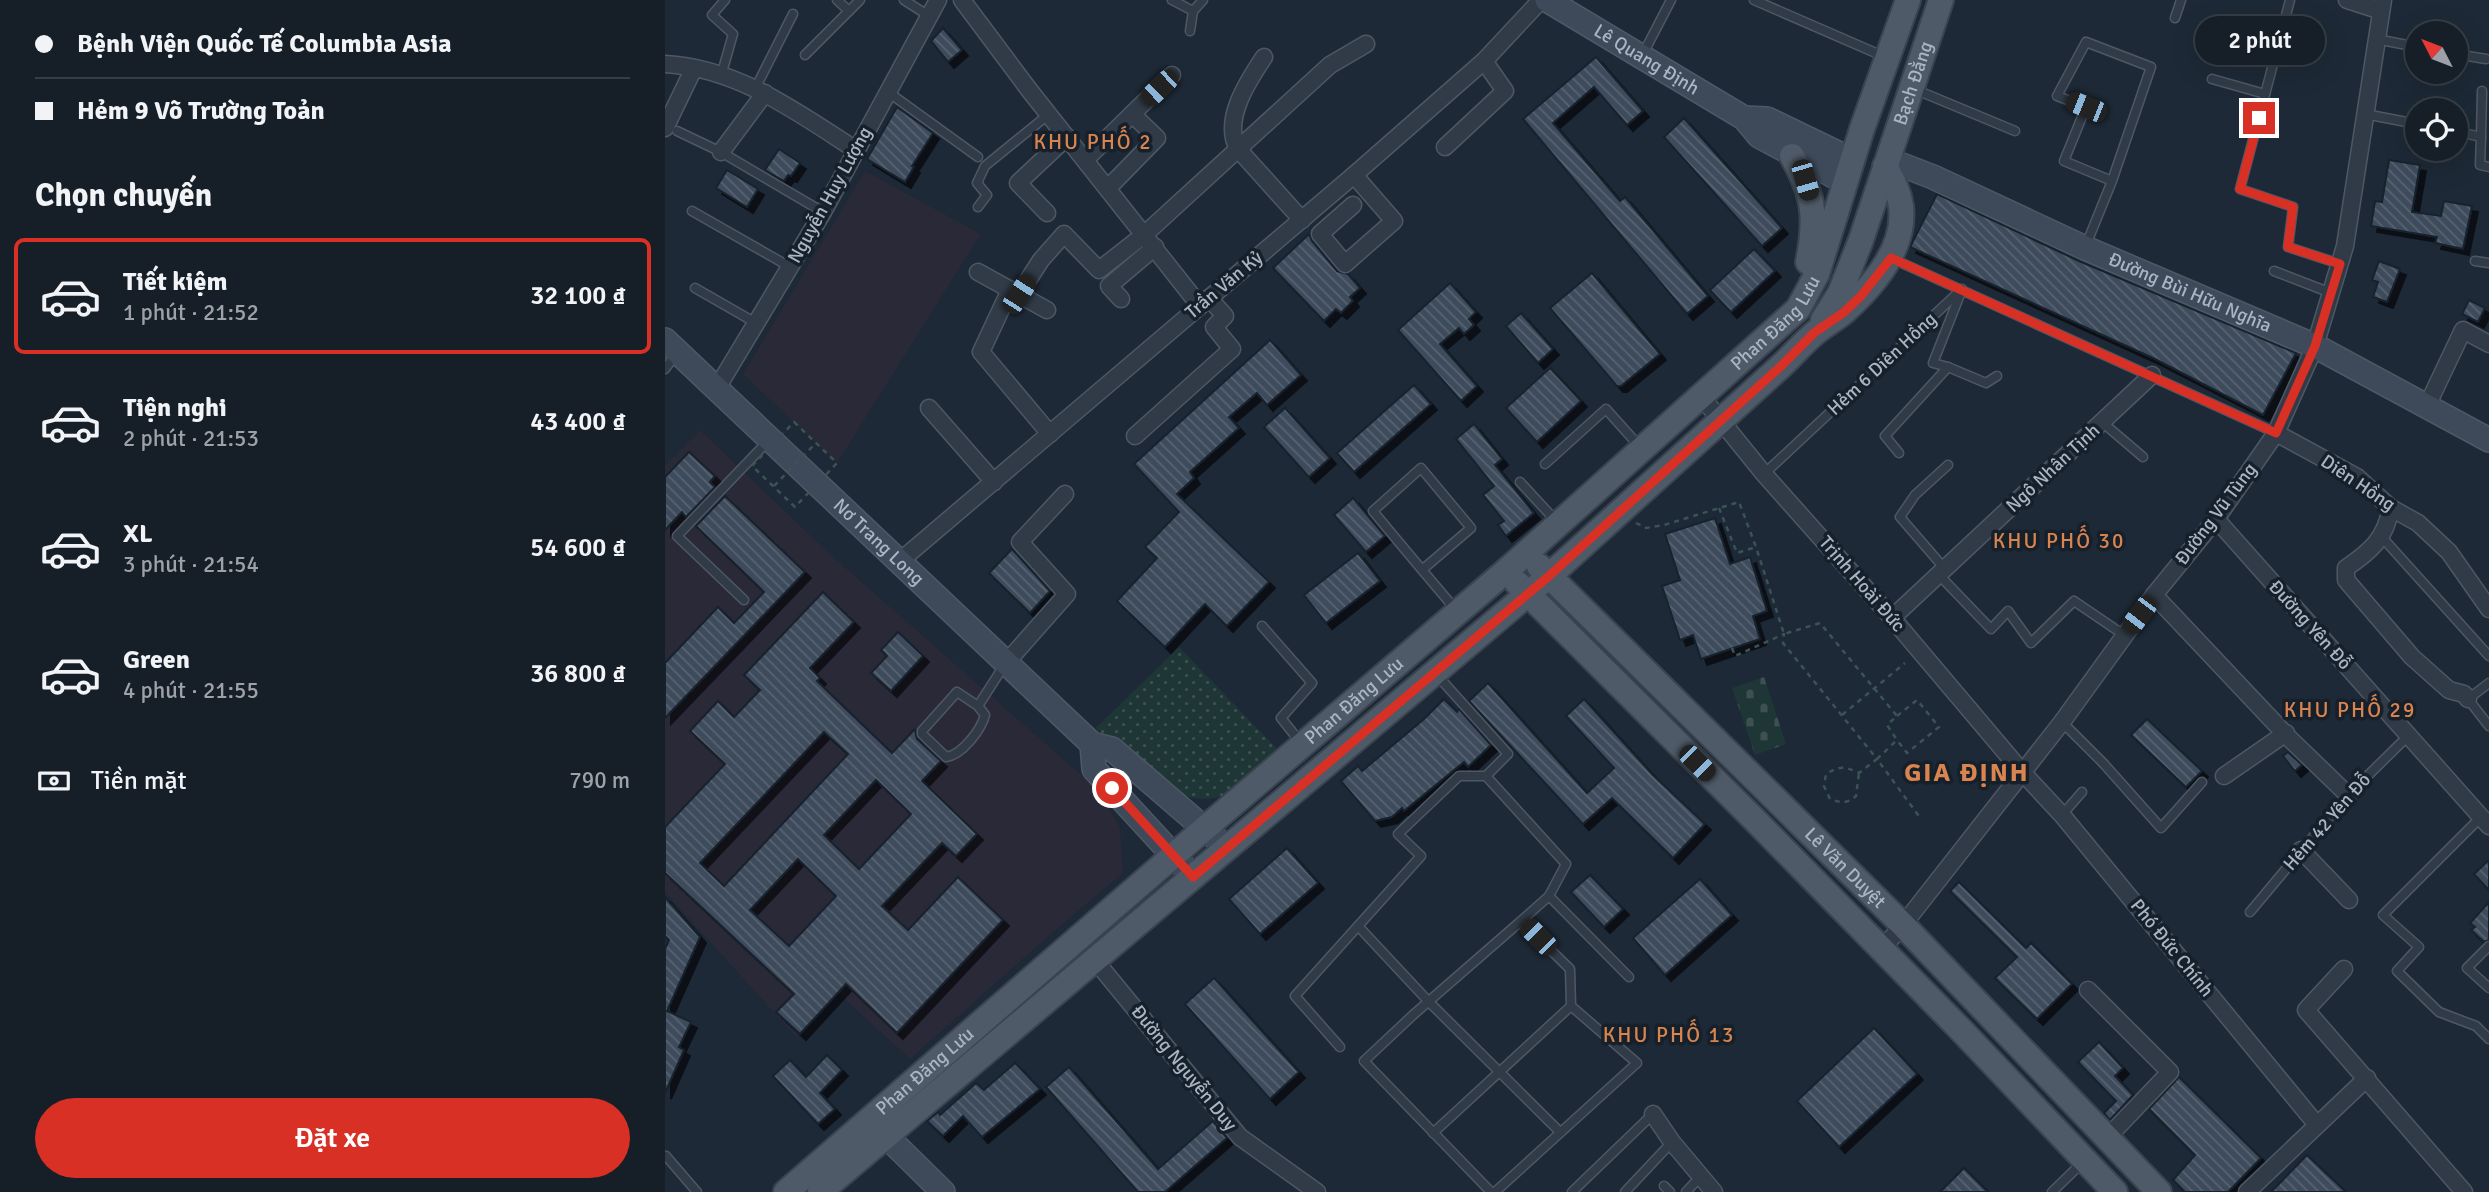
<!DOCTYPE html>
<html lang="vi">
<head>
<meta charset="utf-8">
<style>
	:root { --surface:#161f28; --page:#232c34; --text:#f1f3f6; --muted:#9ea2a8; --line:#353d45; --accent:#d93025 }
	body { margin:0; font-family:Signika,sans-serif; background:var(--page); color:var(--text); height:100vh; display:flex; flex-direction:column; font-size:26px; white-space:nowrap }
	* { box-sizing:border-box; margin:0 }
	p { font-size:23px; color:var(--muted) }
	.icon { flex:none; width:38px; height:38px; fill:none; stroke:currentColor; stroke-width:2; stroke-linecap:round; stroke-linejoin:round }
	.map { position:relative; flex:1; overflow:hidden }
	.sheet { display:flex; flex-direction:column; background:var(--surface); width:665px }
	.sheet>* { flex:none }
	.guide { display:grid; align-content:center; height:154px; padding:0 35px; background:var(--surface) }
	.needle { width:46px; rotate:312deg }
	.fabs { position:absolute; left:1740px; top:21px; display:grid; gap:14px }
	.fabs a { display:grid; place-items:center; width:63px; height:63px; border-radius:50%; background:var(--surface); box-shadow:0 7px 28px #0002,0 0 0 2px var(--line); font-size:35px }
	.end { position:absolute; width:32px; height:32px; margin:-16px; border:9px solid #d93025; background:#fff; box-shadow:0 0 0 4px #fff }
	.from { border-radius:50% }
	.bubble { position:absolute; height:49px; border-radius:24px; background:var(--surface); box-shadow:0 7px 28px #0002,0 0 0 2px var(--line); font-size:23px; font-weight:600; line-height:49px; text-align:center }
	.car { position:absolute; width:21px; height:42px; margin:-21px -10px; border-radius:9px; box-shadow:0 0 5px 2px #0007; background:linear-gradient(#222 24%,#8ab4d8 0 40%,#222 0 76%,#8ab4d8 0 86%,#222 0) }
	.guide b { display:flex; align-items:center; gap:24px; height:66px; font-size:26px }
	.guide b+b { border-top:2px solid var(--line) }
	.guide i { width:18px; height:18px; background:var(--text) }
	ul { padding:0; list-style:none }
	li { display:flex; align-items:center; gap:21px; height:116px; margin:0 14px 10px; padding:0 21px; border:4px solid transparent; border-radius:10px }
	li div { flex:1 }
	li b { display:block; font-size:26px }
	li em { font-style:normal; font-weight:600 }
	li.selected { border-color:var(--accent) }
	li>.icon { width:63px; height:63px; stroke-width:1.5 }
	h2 { padding:0 35px; font-size:32px; line-height:84px }
	.pay { display:flex; align-items:center; gap:18px; height:77px; padding:0 35px; font-size:26px }
	.pay p { margin-inline-start:auto }
	.primary-button { display:flex; gap:14px; margin-top:auto; padding:14px 35px }
	.primary-button a { flex:1; height:80px; border-radius:42px; background:var(--accent); color:#fff; font-size:28px; font-weight:600; line-height:80px; text-align:center }
	main { display:flex; flex:1; min-height:0 }
	.map>svg:first-child { display:block }
</style>
</head>
<body>
<main>
<section class="sheet">
<div class="guide">
<b><i class="from"></i>Bệnh Viện Quốc Tế Columbia Asia</b>
<b><i></i>Hẻm 9 Võ Trường Toản</b>
</div>
<h2>Chọn chuyến</h2>
<ul>
<li class="selected"><svg class="icon" aria-label="car" viewBox="0 0 24 24"><path d="M5 17H2v-5l4-1 3-4h7l3 4 3 1v5h-3M9 17h6M6 11h13"/><circle cx="7" cy="17" r="2"/><circle cx="17" cy="17" r="2"/></svg><div><b>Tiết kiệm</b><p>1 phút · 21:52</p></div><em>32 100 ₫</em></li>
<li><svg class="icon" aria-label="car" viewBox="0 0 24 24"><path d="M5 17H2v-5l4-1 3-4h7l3 4 3 1v5h-3M9 17h6M6 11h13"/><circle cx="7" cy="17" r="2"/><circle cx="17" cy="17" r="2"/></svg><div><b>Tiện nghi</b><p>2 phút · 21:53</p></div><em>43 400 ₫</em></li>
<li><svg class="icon" aria-label="car" viewBox="0 0 24 24"><path d="M5 17H2v-5l4-1 3-4h7l3 4 3 1v5h-3M9 17h6M6 11h13"/><circle cx="7" cy="17" r="2"/><circle cx="17" cy="17" r="2"/></svg><div><b>XL</b><p>3 phút · 21:54</p></div><em>54 600 ₫</em></li>
<li><svg class="icon" aria-label="car" viewBox="0 0 24 24"><path d="M5 17H2v-5l4-1 3-4h7l3 4 3 1v5h-3M9 17h6M6 11h13"/><circle cx="7" cy="17" r="2"/><circle cx="17" cy="17" r="2"/></svg><div><b>Green</b><p>4 phút · 21:55</p></div><em>36 800 ₫</em></li>
</ul>
<div class="pay"><svg class="icon" aria-label="cash" viewBox="0 0 24 24"><path d="M3 7h18v10H3z"/><circle cx="12" cy="12" r="2"/></svg>Tiền mặt<p>790 m</p></div>
<div class="primary-button"><a>Đặt xe</a></div>
</section>
<div class="map">
<svg width="1824" height="1192" viewBox="0 0 1824 1192">
	<defs>
		<pattern id="cemetery-stones" width="16" height="16" patternUnits="userSpaceOnUse" patternTransform="scale(1.75)"><rect width="16" height="16" fill="#1f3637"/><path d="M2 7V4a2 2 0 0 1 4 0v3zM10 15v-3a2 2 0 0 1 4 0v3z" fill="#3d5152"/></pattern>
		<pattern id="park-dots" width="8" height="8" patternUnits="userSpaceOnUse" patternTransform="scale(1.75)"><rect width="8" height="8" fill="#1f3637"/><path d="M2 2h.1M6 6h.1" fill="none" stroke="#3d5152" stroke-width="1.8" stroke-linecap="round"/></pattern>
		<pattern id="building-back-hatch" width="6" height="6" patternUnits="userSpaceOnUse" patternTransform="scale(1.75)"><rect width="6" height="6" fill="#3e4b5b"/><path d="M-1 5l2 2M0 0l6 6M5-1l2 2" fill="none" stroke="#576371"/></pattern>
		<filter id="shadow"><feDropShadow dx="6" dy="6" stdDeviation="0" flood-color="#0009"/></filter>
	</defs>
	<rect width="100%" height="100%" fill="#1d2936"/>
	<g fill="#2a2937">
		<path d="M200 171 316 234 172 463 78 374Z"/>
		<path d="M35 430 167 556 431 788 455 827 458 873 379 940 245 1059 173 993 131 1037 0 892V466Z"/>
	</g>
	<path fill="url(#cemetery-stones)" d="M1099 677 1121 744 1090 755 1067 688Z"/>
	<path fill="url(#park-dots)" d="M514 647 616 753C600 767 575 793 554 797 500 808 465 761 431 728Z"/>
	<g fill="url(#building-back-hatch)" stroke="#18222d" stroke-width="2" fill-rule="evenodd" filter="url(#shadow)">
		<path d="M278 28 297 50 283 62 266 41Z"/>
		<path d="M931 57 978 111 962 125 929 87 888 123 955 201 960 197 1043 296 1022 314 858 119Z"/>
		<path d="M232 107 268 133 247 166 249 167 240 182 202 159Z"/>
		<path d="M1019 118 1117 228 1097 246 999 137Z"/>
		<path d="M114 149 135 163 126 176 123 175 119 181 100 170Z"/>
		<path d="M1724 160 1755 165 1747 212 1776 216 1779 201 1807 206 1798 249 1770 243 1772 237 1706 226 1710 201 1717 202Z"/>
		<path d="M62 170 93 189 82 207 51 188Z"/>
		<path d="M1272 194 1414 261 1631 353 1598 415 1490 359 1245 247Z"/>
		<path d="M644 234 647 241 672 271 683 274 695 288 685 297 688 301 676 313 671 309 659 321 608 268Z"/>
		<path d="M1089 249 1110 271 1066 312 1045 290Z"/>
		<path d="M1714 261 1735 269 1722 302 1708 297 1713 282 1707 280Z"/>
		<path d="M927 273 995 354 956 386H952L885 308Z"/>
		<path d="M785 283 811 312 804 319 809 325 799 334 794 328 775 344 812 386 796 401 733 330Z"/>
		<path d="M1804 300 1820 308 1813 322 1797 314Z"/>
		<path d="M856 313 888 349 873 363 841 326Z"/>
		<path d="M605 340 636 375 602 405 592 393 564 417 574 428 525 472 529 478 512 494 604 582 562 626 540 604 500 647 452 601 492 558 480 547 514 512 469 464Z"/>
		<path d="M885 368 916 401 872 442 841 408Z"/>
		<path d="M749 385 766 404 689 472 672 453Z"/>
		<path d="M620 408 665 458 644 477 599 427Z"/>
		<path d="M809 424 837 459 830 465 869 513 841 536 833 525 839 521 818 495 829 486 791 439Z"/>
		<path d="M24 452 50 476 45 482 50 487 21 517 17 512 0 530V477Z"/>
		<path d="M60 496 140 572 0 718V663L53 607 69 623 99 592 31 526Z"/>
		<path d="M688 498 720 536 701 552 669 515Z"/>
		<path d="M1050 518 1065 564 1085 557 1102 611 1088 616 1095 639 1036 659 1028 635 1015 640 997 586 1015 580 1000 534Z"/>
		<path d="M347 549 385 591 365 613 324 573Z"/>
		<path d="M693 553 715 581 661 623 639 595Z"/>
		<path d="M158 592 189 622 145 668 155 678 152 681 227 753 249 730 250 731 252 739 276 761 257 781 312 834 291 856 277 843 217 906 243 930 293 877 338 920 232 1033 181 984 135 1034 111 1012 129 994 0 873V827L60 764 25 731 53 701 69 717 95 690 79 675ZM159 732 183 754 59 886 35 863ZM211 780 246 814 194 869 159 835ZM133 859 171 896 124 946 85 910Z"/>
		<path d="M233 632 258 656 226 691 206 673 222 656 216 650Z"/>
		<path d="M823 683 922 793 949 768 901 716 919 699 988 775 1040 824 1008 858 947 798 918 824 804 701Z"/>
		<path d="M779 699 792 712 794 709 826 745 803 767 799 762 739 811 737 808 727 817 710 821 676 781 693 766 697 771 759 719Z"/>
		<path d="M1482 719 1537 771 1521 787 1466 735Z"/>
		<path d="M1623 752 1637 765 1630 771 1618 756Z"/>
		<path d="M622 848 653 883 595 934 564 899Z"/>
		<path d="M1824 860V890L1809 874Z"/>
		<path d="M925 875 958 909 939 927 906 892Z"/>
		<path d="M1035 879 1067 915 1000 975 968 938Z"/>
		<path d="M1294 882 1361 948 1366 943 1407 984 1372 1019 1330 978 1352 957 1285 891Z"/>
		<path d="M0 897 35 937 2 1011 26 1022 14 1047 19 1050 0 1093V949L4 940 0 936Z"/>
		<path d="M1824 902V940L1819 942 1806 930 1810 927 1805 923Z"/>
		<path d="M549 978 634 1072 605 1099 520 1004Z"/>
		<path d="M1209 1028 1252 1074 1174 1147 1132 1101Z"/>
		<path d="M1434 1042 1458 1068 1450 1076 1468 1095 1445 1120 1439 1113 1451 1101 1413 1062Z"/>
		<path d="M162 1055 177 1070 155 1093 170 1109 153 1124 108 1076 125 1060 141 1077Z"/>
		<path d="M350 1063 375 1089 317 1137 298 1116 278 1136 262 1121 273 1112 275 1115 311 1083 319 1090Z"/>
		<path d="M404 1067 493 1169 548 1121 562 1138 500 1192H473L381 1087Z"/>
		<path d="M1514 1077 1596 1158 1563 1192H1520L1508 1180 1530 1155 1484 1109Z"/>
		<path d="M1642 1155 1681 1192H1606Z"/>
		<path d="M1299 1168 1323 1192H1275Z"/>
	</g>
	<g fill="none" stroke-linecap="round" stroke-linejoin="round">
		<defs>
			<g id="lane">
				<path d="M172 0 184 11"/>
				<path d="M239 0 264 16"/>
				<path d="M507 0 528 11 525 31"/>
				<path d="M1089 0 1220 57"/>
				<path d="M1625 0 1575 189 1628 207 1623 247 1675 264"/>
				<path d="M528 11 538 0"/>
				<path d="M1510 18 1516 0"/>
				<path d="M1711 39 1752 47"/>
				<path d="M978 54 1006 0"/>
				<path d="M1790 54 1821 59"/>
				<path d="M140 55 195 0"/>
				<path d="M56 76 68 34 47 15 60 0"/>
				<path d="M1547 79 1600 94"/>
				<path d="M90 89 128 14"/>
				<path d="M1249 89 1350 131"/>
				<path d="M223 92 313 157"/>
				<path d="M1700 114 1752 124"/>
				<path d="M12 131 56 152 158 212"/>
				<path d="M1790 131 1816 137 1817 91"/>
				<path d="M1816 137 1815 165 1824 167"/>
				<path d="M313 207 322 195 312 183 320 166 384 114"/>
				<path d="M27 211 125 267"/>
				<path d="M1421 245 1447 181 1399 161 1421 107 1392 96 1421 42 1486 67 1447 181"/>
				<path d="M1228 259 1611 433"/>
				<path d="M1810 261 1824 263"/>
				<path d="M1609 271 1666 293"/>
				<path d="M30 288 91 323"/>
				<path d="M1283 367 1321 383 1332 376"/>
				<path d="M0 369 11 354"/>
				<path d="M1437 422 1478 457"/>
				<path d="M1234 453 1220 436 1283 367 1268 363 1296 292"/>
				<path d="M880 464 941 409 975 447"/>
				<path d="M1099 474 1297 289"/>
				<path d="M855 482 891 521"/>
				<path d="M1715 535 1824 656"/>
				<path d="M1280 569 1235 517 1250 495 1283 465"/>
				<path d="M757 570 806 528 756 468 708 511C735 544 763 577 791 610"/>
				<path d="M1274 575 1326 629 1343 611 1366 643 1409 601 1459 635"/>
				<path d="M79 600 12 536 103 441"/>
				<path d="M597 626 647 683 616 718 636 743"/>
				<path d="M1824 683 1803 699 1824 726"/>
				<path d="M313 706 292 692 257 731V734L281 757C297 755 316 730 320 715L313 706 340 664"/>
				<path d="M1397 722 1439 764 1496 828 1537 782"/>
				<path d="M821 776 901 864 884 896 856 921 905 969 906 1006 972 1063 830 1192"/>
				<path d="M1397 815 1417 792"/>
				<path d="M1816 817 1718 915 1754 947 1732 971 1774 1012 1811 1026 1824 1039"/>
				<path d="M884 896 964 977"/>
				<path d="M1585 912 1683 795 1743 736"/>
				<path d="M693 926 764 1002 895 1132"/>
				<path d="M1824 946 1802 968 1824 988"/>
				<path d="M675 1047 630 996 756 856 733 834 794 776H821L843 754 771 674"/>
				<path d="M768 1133 906 1006"/>
				<path d="M1 1156 32 1192"/>
				<path d="M999 1186 1005 1192"/>
				<path d="M826 1192 699 1061 748 1015 856 921"/>
				<path d="M907 1192 988 1114"/>
				<path d="M960 1192 1007 1142"/>
				<path d="M1021 1192 1035 1177"/>
				<path d="M1387 1192 1417 1163"/>
			</g>
			<g id="street">
				<path d="M297 0 365 91 535 306"/>
				<path d="M1682 0 1716 11"/>
				<path d="M599 57C583 81 557 120 573 149L637 220"/>
				<path d="M0 64C73 68 132 112 191 150"/>
				<path d="M0 128 29 68"/>
				<path d="M780 147 840 91 819 61"/>
				<path d="M56 152 100 93"/>
				<path d="M421 159 507 75"/>
				<path d="M443 188 492 138 467 114"/>
				<path d="M688 205 655 234 680 264 729 221 689 175"/>
				<path d="M382 213 353 183 402 137"/>
				<path d="M313 272 382 310"/>
				<path d="M345 290 316 352 385 434"/>
				<path d="M354 294 376 260 399 234 434 270 480 234 665 65 701 44"/>
				<path d="M456 299 444 286 490 247"/>
				<path d="M52 388 158 212 273 0"/>
				<path d="M1036 396 1099 474 1227 618 1358 773 1397 815 1652 1125"/>
				<path d="M1762 406 1798 330 1824 344"/>
				<path d="M264 408 329 482"/>
				<path d="M1611 433 1692 477 1726 508 1753 523 1784 552 1824 609"/>
				<path d="M470 436 567 349 549 327 560 316 544 298"/>
				<path d="M1726 508C1720 539 1706 551 1681 568V580L1747 657 1784 690 1799 694 1803 699"/>
				<path d="M1551 519 1824 826"/>
				<path d="M235 561 689 175 819 61 876 0"/>
				<path d="M1489 595 1624 738 1683 795"/>
				<path d="M1227 618 1487 375"/>
				<path d="M341 663 402 594 355 542 400 494"/>
				<path d="M1559 776 1621 733"/>
				<path d="M1636 850 1684 900"/>
				<path d="M1216 950 1238 925 1397 722 1489 595 1551 519 1611 433 1650 346 1680 246 1718 0"/>
				<path d="M429 959 575 1137 652 1192"/>
				<path d="M1679 969 1641 1010 1799 1192"/>
				<path d="M1423 990 1505 1072 1442 1138"/>
				<path d="M988 1114 1007 1142 1049 1192"/>
				<path d="M1582 1192 1702 1078"/>
			</g>
			<g id="secondary">
				<path id="s1" d="M882 0 1079 118 1094 136 1180 182"/>
				<path d="M1079 118 1102 119 1187 160"/>
				<path id="s2" d="M1220 166 1237 165 1268 177 1420 248 1650 346 1824 440"/>
				<path id="s3" d="M0 340 427 744 447 749 562 848"/>
				<path d="M427 744 429 769 528 877"/>
				<path d="M208 1123 278 1192"/>
			</g>
			<g id="primary">
				<path d="M1127 156C1149 195 1152 217 1143 262"/>
				<path id="s4" d="M1158 320 1175 293 1196 240 1276 0"/>
				<path id="s5" d="M874 566 1238 925 1494 1192"/>
				<path d="M852 583 1089 819 1297 1031 1450 1192"/>
				<path id="s6" d="M121 1192 539 829 841 571 1133 309 1152 274 1197 129 1243 0"/>
				<path d="M155 1192 884 576 1115 367C1127 356 1138 343 1150 333 1159 325 1171 319 1180 311 1209 285 1241 248 1236 206 1234 191 1227 179 1220 166"/>
			</g>
		</defs>
		<use href="#lane" stroke="#4e5865" stroke-width="11"/>
		<use href="#street" stroke="#4e5865" stroke-width="19"/>
		<use href="#secondary" stroke="#4e5865" stroke-width="26"/>
		<use href="#primary" stroke="#3a4450" stroke-width="28"/>
		<g stroke="#3c5355" stroke-width="2.5" stroke-dasharray="5 5" stroke-linecap="butt">
			<path d="M129 422 172 463 130 507 87 466Z"/>
			<path d="M1054 508 1072 553 1091 547"/>
			<path d="M971 523 981 528 999 525 1074 502 1091 547 1119 634 1155 623 1232 716 1222 725 1232 740 1212 759 1256 819"/>
			<path d="M1067 648 1070 656 1119 634 1118 643 1212 759 1194 773C1180 766 1174 766 1161 774L1159 786 1165 799C1176 803 1182 804 1191 796L1194 773"/>
			<path d="M1177 715 1240 663"/>
			<path d="M1232 716 1252 700 1274 727 1242 753 1232 740"/>
		</g>
		<use href="#lane" stroke="#303b47" stroke-width="8"/>
		<use href="#street" stroke="#303b47" stroke-width="16"/>
		<use href="#secondary" stroke="#3e4a5a" stroke-width="23"/>
		<use href="#primary" stroke="#4e5a67" stroke-width="24"/>
		<path stroke="#3c5355" stroke-width="2.5" stroke-dasharray="5 5" stroke-linecap="butt" d="M109 486 151 443"/>
	</g>
	<g fill="none" stroke-linecap="round" stroke-linejoin="round">
		<path stroke="#d93025" stroke-width="9" d="M447 788 528 877 884 576 1115 367 1150 332 1178 313 1196 296 1226 258 1611 433 1650 346 1675 264 1623 247 1628 207 1575 189 1594 118"/>
	</g>
	<g text-anchor="middle" dominant-baseline="central" stroke-width="7" stroke-linejoin="round" paint-order="stroke">
		<g font-size="19" fill="#aab5c4" stroke="#16202b">
			<text stroke="none"><textPath href="#s1" startOffset="116">Lê Quang Định</textPath></text>
			<text stroke="none"><textPath href="#s4" startOffset="254">Bạch Đằng</textPath></text>
			<text transform="translate(165 195) rotate(-61)">Nguyễn Huy Lượng</text>
			<text transform="translate(559 285) rotate(-40)">Trần Văn Kỷ</text>
			<text stroke="none"><textPath href="#s2" startOffset="332">Đường Bùi Hữu Nghĩa</textPath></text>
			<text stroke="none"><textPath href="#s6" startOffset="1318">Phan Đăng Lưu</textPath></text>
			<text transform="translate(1217 364) rotate(-43)">Hẻm 6 Diên Hồng</text>
			<text transform="translate(1388 468) rotate(-43)">Ngô Nhân Tịnh</text>
			<text transform="translate(1693 483) rotate(34)">Diên Hồng</text>
			<text transform="translate(1551 514) rotate(-53)">Đường Vũ Tùng</text>
			<text stroke="none"><textPath href="#s3" startOffset="294">Nơ Trang Long</textPath></text>
			<text transform="translate(1197 584) rotate(49)">Trịnh Hoài Đức</text>
			<text transform="translate(1645 625) rotate(48)">Đường Yên Đỗ</text>
			<text stroke="none"><textPath href="#s6" startOffset="751">Phan Đăng Lưu</textPath></text>
			<text transform="translate(1662 822) rotate(-49)">Hẻm 42 Yên Đỗ</text>
			<text stroke="none"><textPath href="#s5" startOffset="430">Lê Văn Duyệt</textPath></text>
			<text transform="translate(1507 948) rotate(51)">Phó Đức Chính</text>
			<text transform="translate(519 1068) rotate(51)">Đường Nguyễn Duy</text>
			<text stroke="none"><textPath href="#s6" startOffset="184">Phan Đăng Lưu</textPath></text>
		</g>
		<g font-size="21" letter-spacing="2" fill="#da844f" stroke="#16202b">
			<text x="428" y="142">KHU PHỐ 2</text>
			<text x="1394" y="541">KHU PHỐ 30</text>
			<text x="1685" y="710">KHU PHỐ 29</text>
			<text x="1004" y="1035">KHU PHỐ 13</text>
		</g>
		<g font-size="26" font-weight="bold" letter-spacing="2" fill="#da844f" stroke="#16202b">
			<text x="1302" y="773">GIA ĐỊNH</text>
		</g>
	</g>
</svg>
<div class="fabs">
<a><svg class="needle" viewBox="-14 -14 28 28"><path d="M0-13l5 13h-10z" fill="#e53935"/><path d="M0 13l5-13h-10z" fill="#9ea2a8"/></svg></a>
<a><svg class="icon" aria-label="locate" viewBox="0 0 24 24"><circle cx="12" cy="12" r="6"/><path d="M12 2v4M12 18v4M2 12h4M18 12h4"/></svg></a>
</div>
<i class="end from" style="left:447px;top:788px"></i>
<i class="end" style="left:1594px;top:118px"></i>
<div class="bubble" style="left:1530px;top:16px;width:130px">2 phút</div>
<i class="car" style="left:494px;top:88px;rotate:226deg"></i>
<i class="car" style="left:1421px;top:107px;rotate:292deg"></i>
<i class="car" style="left:1140px;top:180px;rotate:164deg"></i>
<i class="car" style="left:354px;top:294px;rotate:33deg"></i>
<i class="car" style="left:1474px;top:615px;rotate:217deg"></i>
<i class="car" style="left:1032px;top:763px;rotate:135deg"></i>
<i class="car" style="left:873px;top:937px;rotate:315deg"></i>
</div>
</main>
</body>
</html>
